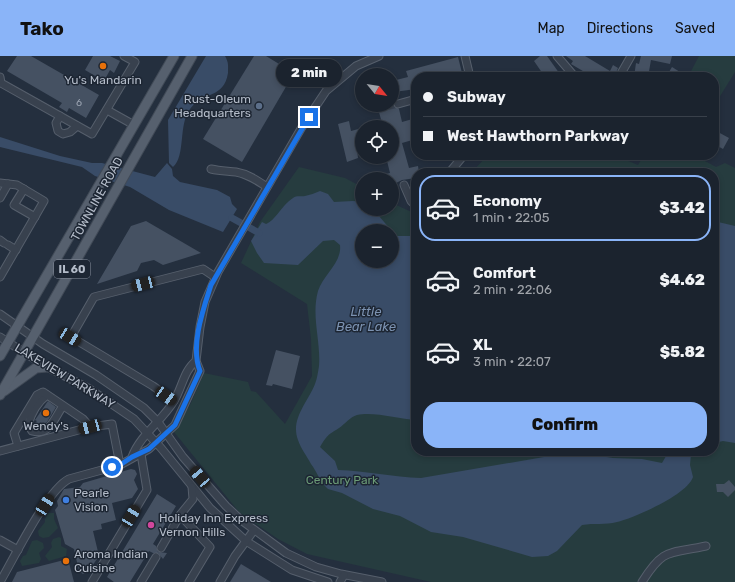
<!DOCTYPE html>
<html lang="en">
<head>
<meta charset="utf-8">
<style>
	:root { --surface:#1b232e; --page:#242b36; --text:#f1f3f6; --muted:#a0a4aa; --line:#39404a; --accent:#8ab4f8 }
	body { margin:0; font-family:Rubik,sans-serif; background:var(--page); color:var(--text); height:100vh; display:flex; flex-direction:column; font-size:15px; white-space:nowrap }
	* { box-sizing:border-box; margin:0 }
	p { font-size:13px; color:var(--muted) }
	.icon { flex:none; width:22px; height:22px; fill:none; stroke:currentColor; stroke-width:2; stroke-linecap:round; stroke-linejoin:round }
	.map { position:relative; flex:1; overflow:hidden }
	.panel { position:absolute; left:411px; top:112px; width:308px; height:288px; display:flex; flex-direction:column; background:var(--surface); border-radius:16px; box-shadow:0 2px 6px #0003,0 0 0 1px var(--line) }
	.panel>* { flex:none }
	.hud { position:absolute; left:411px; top:16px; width:308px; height:88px; border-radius:16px; box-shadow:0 2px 6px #0003,0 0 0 1px var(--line); display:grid; align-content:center; height:88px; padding:0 12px; background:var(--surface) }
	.needle { width:26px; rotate:120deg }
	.tools { position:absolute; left:355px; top:12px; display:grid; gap:8px }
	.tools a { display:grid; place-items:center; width:44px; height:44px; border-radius:50%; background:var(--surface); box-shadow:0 2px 6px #0003,0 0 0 1px var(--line); font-size:20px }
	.end { position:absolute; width:18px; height:18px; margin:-9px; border:5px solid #1a73e8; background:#fff; box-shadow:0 0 0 2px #fff }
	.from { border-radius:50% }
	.bubble { position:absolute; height:28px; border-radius:14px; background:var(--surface); box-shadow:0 2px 6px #0003,0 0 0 1px var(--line); font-size:13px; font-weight:800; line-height:28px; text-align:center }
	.car { position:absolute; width:12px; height:24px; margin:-12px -6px; border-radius:5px; box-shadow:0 0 3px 1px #0007; background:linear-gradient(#222 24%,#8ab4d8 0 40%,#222 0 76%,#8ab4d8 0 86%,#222 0) }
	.hud b { display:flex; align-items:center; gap:14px; height:38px; font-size:15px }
	.hud b+b { border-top:1px solid var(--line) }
	.hud i { width:10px; height:10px; background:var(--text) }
	ul { padding:7px 0 0; list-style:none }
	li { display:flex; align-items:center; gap:12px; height:66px; margin:0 8px 6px; padding:0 4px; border:2px solid transparent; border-radius:16px }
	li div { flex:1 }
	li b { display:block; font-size:15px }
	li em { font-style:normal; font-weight:800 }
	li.current { border-color:var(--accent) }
	li>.icon { width:36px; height:36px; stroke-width:1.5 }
	.cta { display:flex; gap:8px; margin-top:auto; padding:8px 12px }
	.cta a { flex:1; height:46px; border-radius:16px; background:var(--accent); color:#111; font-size:16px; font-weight:800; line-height:46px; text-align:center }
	header { display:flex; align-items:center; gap:24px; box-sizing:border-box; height:56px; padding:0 20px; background:var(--accent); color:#111 }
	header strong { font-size:19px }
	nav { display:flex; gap:22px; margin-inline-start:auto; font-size:14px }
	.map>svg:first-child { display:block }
</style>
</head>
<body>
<header>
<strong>Tako</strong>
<nav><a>Map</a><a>Directions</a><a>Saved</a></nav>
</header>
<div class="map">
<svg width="735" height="526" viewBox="0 0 735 526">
	<rect width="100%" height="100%" fill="#242f3e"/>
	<g fill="#263c3f" fill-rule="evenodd">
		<path d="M699 0H735V16L714 50V21H688Z"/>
		<path d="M488 99H614L638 109 644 99H694L716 111 725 107 735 112V526H431L307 498 278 483 239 456 174 376 191 347 204 317 248 326 251 335 256 336 285 368 312 320 311 283 307 248 241 207 260 166 299 111 345 122 362 131V153H392V147L416 158V395H714V117H471ZM362 175H392V205H362Z"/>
		<path d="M48 457H54V463L58 472 49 481 43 482 39 480 38 475 45 466V463Z"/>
		<path d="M59 481 61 482V490L67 493 66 500 49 505 45 500 52 491 51 487 53 483Z"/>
		<path d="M37 484 43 487 44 492 39 497 41 503 39 507 22 510 20 505 23 500 26 499 32 485Z"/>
	</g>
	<g fill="#394c67" fill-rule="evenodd">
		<path d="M206 0H225C229 7 228 10 228 17 224 43 203 35 190 53 178 69 186 100 173 111L169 107 168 64Z"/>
		<path d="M0 81 60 100 92 107H102L155 121 167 107 172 113 173 120 180 126 217 134 230 141 232 148 237 153 223 176 169 154 130 131 95 120 82 111 0 91Z"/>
		<path d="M320 135 328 138 334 146 353 145 362 146V153H373L396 180H416V364C399 363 373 355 357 359 350 361 345 368 339 372 327 380 328 378 320 391L335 405 338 414C366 415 393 421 421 422L544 401H561L580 397 613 402 642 403 662 407 669 395H694L691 398 690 409 693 421C687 439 634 462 617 466 605 469 594 467 582 469L557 495 548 500 532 501 463 481 431 476 400 460 373 453 342 437 328 433C320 426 317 416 311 408 307 400 301 393 298 384 290 363 308 346 315 328 317 323 318 316 319 310 321 285 311 260 318 235 323 219 342 207 340 189L334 184 323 185 298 209 264 207 257 197 251 185 256 177 259 178 260 176 257 174 262 166 266 168C275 165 282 149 293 142 297 139 301 141 305 140 310 139 315 137 320 135ZM362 175H392V205H362Z"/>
		<path d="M714 165 735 170V387L723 385 714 387Z"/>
	</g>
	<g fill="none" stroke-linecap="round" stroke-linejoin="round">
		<path stroke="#394c67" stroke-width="7" d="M232 162 259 177"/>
	</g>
	<g fill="#455162">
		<path d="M17 0H31L99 39 86 62 69 52 67 56 59 51 62 47 7 15Z"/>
		<path d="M93 0H110L120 5 114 17 110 14 104 25 85 14Z"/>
		<path d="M254 0H266L294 17 242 106 203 83Z"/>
		<path d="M540 0H547L562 21H545L534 5Z"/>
		<path d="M566 0H585L610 15 613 9 618 12 614 21H593L571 8 573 5Z"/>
		<path d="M641 0H672L670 8 651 4 648 21H634L636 7 639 8Z"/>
		<path d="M458 1 463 21H416V33L394 36 396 43 393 49 399 53 402 66 416 62V83L402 87 409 112 418 110 419 117H416V122L402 124 392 129V123H373V121L390 117 386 101H392V71H372V69L382 67 377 49H392V25L408 21 406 15Z"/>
		<path d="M672 11 688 21H666Z"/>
		<path d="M349 65 351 75 362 72V92L357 93 358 102 347 106 338 68Z"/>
		<path d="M718 76 729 82 723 93 714 88V83Z"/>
		<path d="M146 165 201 197 163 209 154 204 141 207 137 215 97 228 131 170Z"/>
		<path d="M276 294 300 300 292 333 273 328 272 330 266 329Z"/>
		<path d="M48 345 56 351 47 366 40 370 35 367 37 365 35 364Z"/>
		<path d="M131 413 135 414 137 418 134 424 138 433 132 442 112 447 116 464 101 468 102 473 93 475 99 500 88 516 83 518 79 515 74 493 65 488 55 454 58 450 57 445 64 433 80 431 83 427Z"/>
		<path d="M729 424 735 431V434L728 441 723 436H717L716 428H724Z"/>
		<path d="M157 438 176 450 153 488 156 490 158 496 167 497 163 503 158 497H153L149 495 130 526H114L107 521Z"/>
		<path d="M68 503 74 526H12L17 516Z"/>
		<path d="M241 508 271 526H230Z"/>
	</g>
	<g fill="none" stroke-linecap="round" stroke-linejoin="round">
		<path stroke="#3a4453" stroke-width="7" stroke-dasharray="7 3.5" stroke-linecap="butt" d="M378 53 398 48"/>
		<defs>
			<g id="minor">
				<path d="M465 0 470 21"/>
				<path d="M557 0 575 21"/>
				<path d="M0 21 1 27 92 78 135 6 124 0"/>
				<path d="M619 21 631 0"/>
				<path d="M398 48 416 43"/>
				<path d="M107 54 134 69"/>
				<path d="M60 60 56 67 58 75 63 78 70 76 77 70"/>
				<path d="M211 113C220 115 228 115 236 116 248 118 258 125 267 131"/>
				<path d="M449 117 464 99"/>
				<path d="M0 127 17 129 44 145 0 221"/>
				<path d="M404 129 411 145 416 150"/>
				<path d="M24 133 14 149 35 161"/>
				<path d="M0 142 8 128"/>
				<path d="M0 184 4 187"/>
				<path d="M8 189 16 194"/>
				<path d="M0 258 43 288 96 319 144 352 158 366 183 401 226 450 241 464 286 497 316 511 341 518 382 526"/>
				<path d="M0 281 47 311 88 332 134 363 161 392 210 452 246 485 292 514 328 526"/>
				<path d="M47 339C38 346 31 358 28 369L32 375C50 380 54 362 63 350"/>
				<path d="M174 345 153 330 71 281 94 241 203 213 215 221"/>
				<path d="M18 390 14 377 37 339 43 336 83 363 90 371"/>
				<path d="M0 395 90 371 112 368 120 409"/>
				<path d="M132 401C140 379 162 365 174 345 182 332 184 314 196 305"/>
				<path d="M180 459 193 443 192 431"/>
				<path d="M0 484 18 494"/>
				<path d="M161 492 180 459 210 491 189 526"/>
				<path d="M0 526C14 502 47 434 69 423L120 409 149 393 175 369 200 315 196 305 200 271 205 246 218 216 302 71 326 35 356 10 379 0"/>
				<path d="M92 526 147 434 141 398"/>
				<path d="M141 526 156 501"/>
				<path d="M220 526 235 500 254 474"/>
				<path d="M340 526 344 519"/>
				<path d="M642 526C664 491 669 498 706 490"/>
			</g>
			<g id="major">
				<path d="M0 300 174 0"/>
				<path d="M4 335 36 312 47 311"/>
				<path d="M0 339 192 0"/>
			</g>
		</defs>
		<use href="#minor" stroke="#565f6c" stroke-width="9"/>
		<use href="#major" stroke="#414a57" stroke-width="11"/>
		<use href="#minor" stroke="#38414e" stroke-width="7"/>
		<use href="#major" stroke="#56606e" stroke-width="9"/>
	</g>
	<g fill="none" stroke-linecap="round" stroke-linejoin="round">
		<path stroke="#1a73e8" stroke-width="5" d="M112 411 120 409 132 401 149 393 175 369 200 315C190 290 203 254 211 229L309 61"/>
	</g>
	<g fill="#e8710a" stroke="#1d2633" stroke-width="1.5">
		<circle cx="103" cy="10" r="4"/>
		<circle cx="46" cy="357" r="4"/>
		<circle cx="66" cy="505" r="4"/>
	</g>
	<circle fill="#5c6f8a" stroke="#1d2633" stroke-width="1.5" cx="259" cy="50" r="4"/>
	<circle fill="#3f7fe0" stroke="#1d2633" stroke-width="1.5" cx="66" cy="444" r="4"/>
	<circle fill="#d1479c" stroke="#1d2633" stroke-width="1.5" cx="151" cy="469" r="4"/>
	<g text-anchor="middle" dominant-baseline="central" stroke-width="3" stroke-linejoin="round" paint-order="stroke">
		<g font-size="10" fill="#98a1af">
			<text x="79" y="47">6</text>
		</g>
		<rect fill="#1d2633" stroke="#878f9c" stroke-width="1" x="54" y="204" width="36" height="18" rx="3"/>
		<g font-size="11" font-weight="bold" fill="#b4bcc9">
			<text x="72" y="213">IL 60</text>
		</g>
		<g font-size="12" fill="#b4bcc9" stroke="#1d2633" text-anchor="start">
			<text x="103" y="24" text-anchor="middle">Yu's Mandarin</text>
			<text x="251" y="43" text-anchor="end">Rust-Oleum<tspan x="251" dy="14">Headquarters</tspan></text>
			<text x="46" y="370" text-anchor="middle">Wendy's</text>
			<text x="74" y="437">Pearle<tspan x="74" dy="14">Vision</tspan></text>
			<text x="159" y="462">Holiday Inn Express<tspan x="159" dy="14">Vernon Hills</tspan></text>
			<text x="74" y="498">Aroma Indian<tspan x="74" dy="14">Cuisine</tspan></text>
		</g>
		<g font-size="12" fill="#b4bcc9" stroke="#1d2633">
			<text transform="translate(97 143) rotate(-61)">TOWNLINE ROAD</text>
			<text transform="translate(65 320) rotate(31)">LAKEVIEW PARKWAY</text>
		</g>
		<g font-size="12" fill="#6b9a76" stroke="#1d2633">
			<text x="342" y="424">Century Park</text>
		</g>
		<g font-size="13" font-style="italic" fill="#7c92b1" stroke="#1d2633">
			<text x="366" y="255">Little<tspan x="366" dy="15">Bear Lake</tspan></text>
		</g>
	</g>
</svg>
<div class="tools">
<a><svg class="needle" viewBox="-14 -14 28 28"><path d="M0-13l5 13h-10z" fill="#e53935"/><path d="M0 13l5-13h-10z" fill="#a0a4aa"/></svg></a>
<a><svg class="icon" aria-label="locate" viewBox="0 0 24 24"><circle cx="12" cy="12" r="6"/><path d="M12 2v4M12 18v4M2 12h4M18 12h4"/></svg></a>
<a>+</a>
<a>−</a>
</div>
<i class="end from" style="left:112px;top:411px"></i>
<i class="end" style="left:309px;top:61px"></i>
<div class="bubble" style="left:276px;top:3px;width:66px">2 min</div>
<i class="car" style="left:143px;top:228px;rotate:256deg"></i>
<i class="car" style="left:70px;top:281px;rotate:121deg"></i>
<i class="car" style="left:166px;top:340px;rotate:125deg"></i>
<i class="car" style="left:90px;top:371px;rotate:255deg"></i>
<i class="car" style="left:200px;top:421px;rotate:320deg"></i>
<i class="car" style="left:45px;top:449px;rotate:32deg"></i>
<i class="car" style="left:131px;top:460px;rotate:31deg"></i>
<div class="hud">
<b><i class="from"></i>Subway</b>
<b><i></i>West Hawthorn Parkway</b>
</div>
<section class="panel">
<ul>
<li class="current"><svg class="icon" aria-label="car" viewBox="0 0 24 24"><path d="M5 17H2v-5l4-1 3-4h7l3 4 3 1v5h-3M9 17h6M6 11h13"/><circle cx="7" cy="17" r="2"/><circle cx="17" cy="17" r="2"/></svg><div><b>Economy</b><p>1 min · 22:05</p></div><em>$3.42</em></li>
<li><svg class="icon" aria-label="car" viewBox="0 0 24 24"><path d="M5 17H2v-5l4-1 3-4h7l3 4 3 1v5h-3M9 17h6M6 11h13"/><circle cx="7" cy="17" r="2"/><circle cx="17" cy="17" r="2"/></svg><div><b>Comfort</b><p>2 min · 22:06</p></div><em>$4.62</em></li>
<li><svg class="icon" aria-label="car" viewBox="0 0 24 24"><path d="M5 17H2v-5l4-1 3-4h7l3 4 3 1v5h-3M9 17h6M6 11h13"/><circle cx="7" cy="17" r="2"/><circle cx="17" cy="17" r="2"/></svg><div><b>XL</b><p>3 min · 22:07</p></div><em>$5.82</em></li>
</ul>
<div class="cta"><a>Confirm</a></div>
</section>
</div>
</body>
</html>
